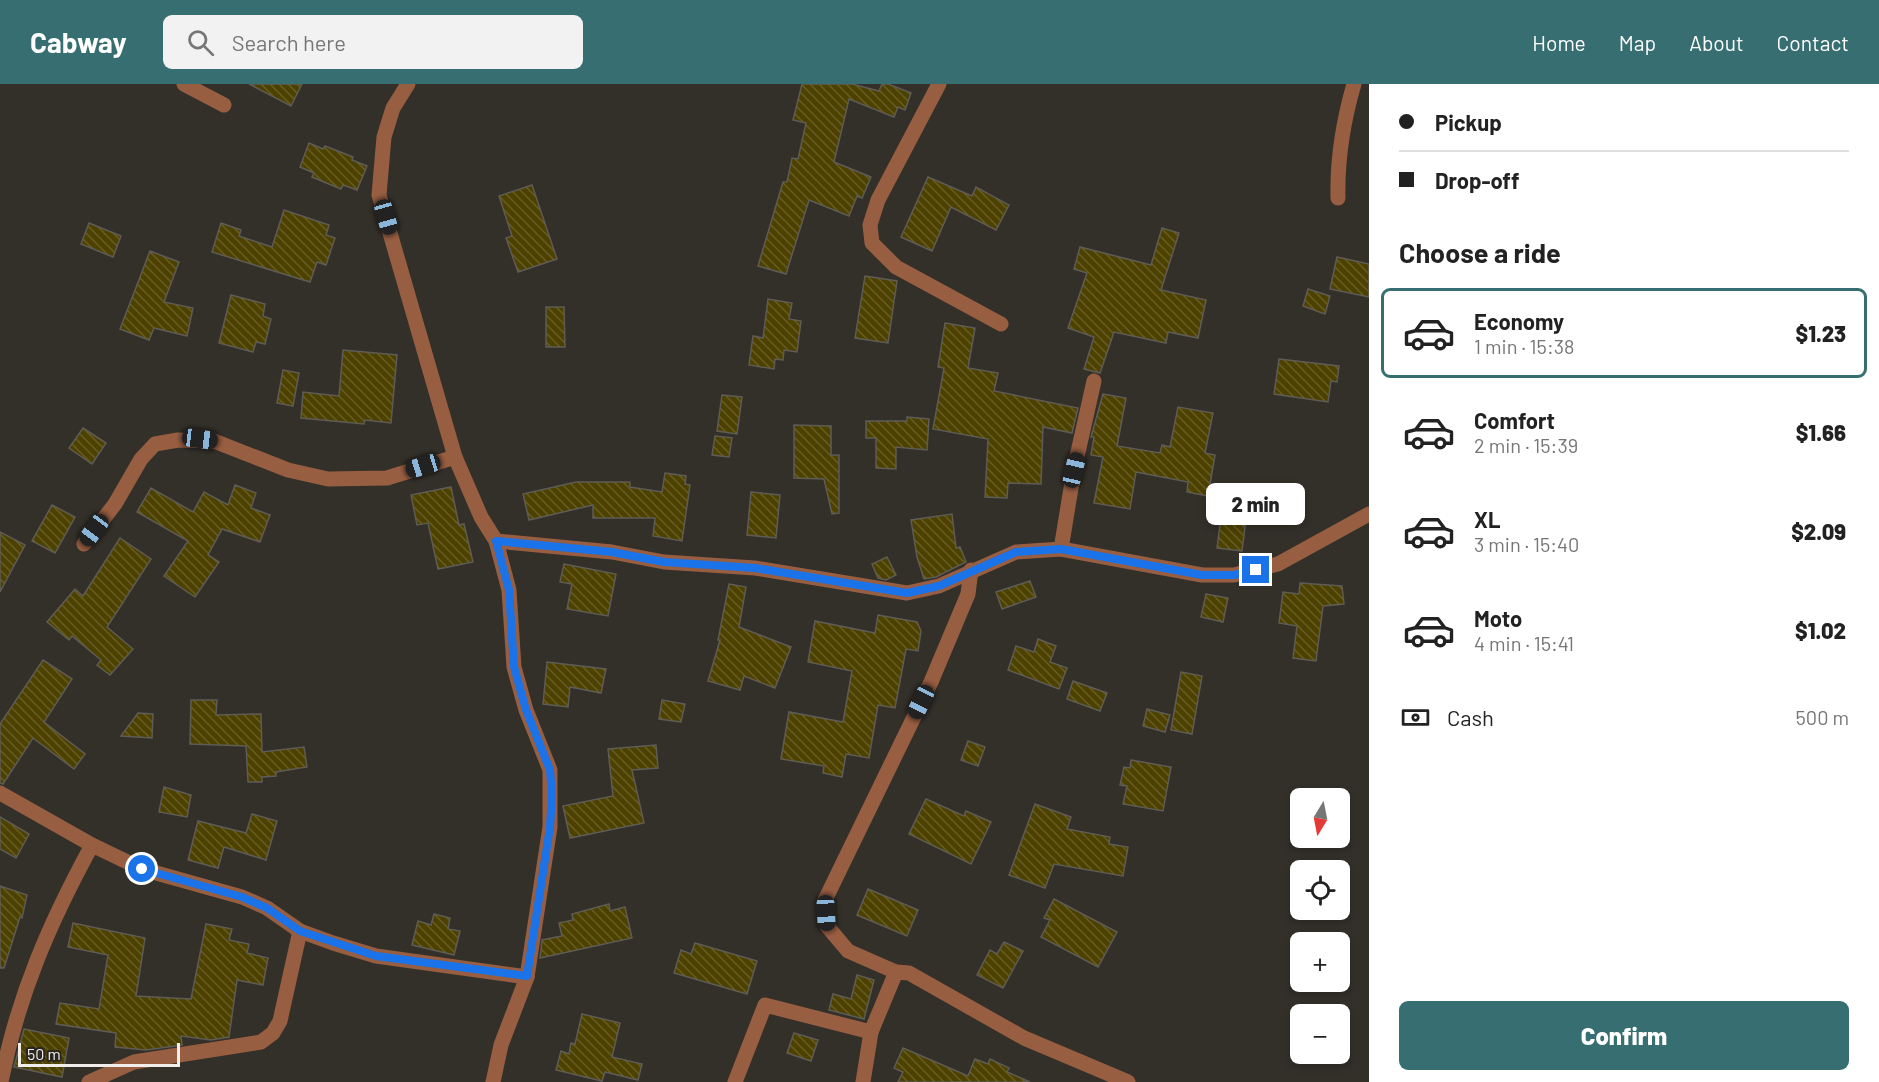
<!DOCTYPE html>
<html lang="en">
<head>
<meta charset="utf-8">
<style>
	:root { --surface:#fff; --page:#f2f2f2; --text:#222; --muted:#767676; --line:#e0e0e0; --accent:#376e71 }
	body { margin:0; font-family:Barlow,sans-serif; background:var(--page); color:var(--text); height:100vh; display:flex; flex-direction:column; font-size:22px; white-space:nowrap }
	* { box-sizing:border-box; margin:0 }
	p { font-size:20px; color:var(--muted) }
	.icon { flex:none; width:33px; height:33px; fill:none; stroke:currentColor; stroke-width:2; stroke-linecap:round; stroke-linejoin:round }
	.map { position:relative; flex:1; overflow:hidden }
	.panel { display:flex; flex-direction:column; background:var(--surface); width:510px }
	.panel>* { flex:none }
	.guide { display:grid; align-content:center; height:132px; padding:0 30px; background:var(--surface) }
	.needle { width:39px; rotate:190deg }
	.fabs { position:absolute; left:1290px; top:704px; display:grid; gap:12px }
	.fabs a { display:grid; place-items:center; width:60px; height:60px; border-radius:9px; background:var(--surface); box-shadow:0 3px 9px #0003; font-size:30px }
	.scale { position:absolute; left:18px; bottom:15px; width:162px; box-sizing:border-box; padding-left:6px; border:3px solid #f0edea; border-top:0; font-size:16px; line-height:21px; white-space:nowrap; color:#f0edea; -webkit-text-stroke:4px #292520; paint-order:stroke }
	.end { position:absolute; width:27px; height:27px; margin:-14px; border:8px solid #1a73e8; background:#fff; box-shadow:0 0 0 3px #fff }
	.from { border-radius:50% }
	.bubble { position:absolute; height:42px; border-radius:9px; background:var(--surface); box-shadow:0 3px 9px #0003; font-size:20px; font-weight:800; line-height:42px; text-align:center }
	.car { position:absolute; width:18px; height:36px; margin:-18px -9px; border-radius:8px; box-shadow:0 0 4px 2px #0007; background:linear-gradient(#222 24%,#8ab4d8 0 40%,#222 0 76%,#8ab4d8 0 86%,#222 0) }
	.guide b { display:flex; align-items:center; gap:21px; height:57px; font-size:22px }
	.guide b+b { border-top:2px solid var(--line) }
	.guide i { width:15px; height:15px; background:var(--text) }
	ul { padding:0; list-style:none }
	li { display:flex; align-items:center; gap:18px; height:90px; margin:0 12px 9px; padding:0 18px; border:3px solid transparent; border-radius:9px }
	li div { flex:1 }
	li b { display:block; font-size:22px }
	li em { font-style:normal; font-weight:800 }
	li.on { border-color:var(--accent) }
	li>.icon { width:54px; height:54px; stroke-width:1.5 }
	h2 { padding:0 30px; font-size:27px; line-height:72px }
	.pay { display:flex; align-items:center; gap:15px; height:66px; padding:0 30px; font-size:22px }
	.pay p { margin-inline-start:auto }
	.cta { display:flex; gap:12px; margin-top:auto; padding:12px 30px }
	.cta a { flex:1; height:69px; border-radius:9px; background:var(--accent); color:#fff; font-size:24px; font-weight:800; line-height:69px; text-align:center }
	header { display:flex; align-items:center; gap:36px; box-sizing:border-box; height:84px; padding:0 30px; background:var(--accent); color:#fff }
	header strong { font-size:28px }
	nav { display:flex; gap:33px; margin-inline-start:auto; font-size:21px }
	.search { width:420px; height:54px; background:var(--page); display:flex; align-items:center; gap:15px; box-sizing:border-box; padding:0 21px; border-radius:9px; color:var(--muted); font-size:22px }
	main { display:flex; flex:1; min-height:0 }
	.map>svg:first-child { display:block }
</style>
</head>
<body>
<header>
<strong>Cabway</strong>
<div class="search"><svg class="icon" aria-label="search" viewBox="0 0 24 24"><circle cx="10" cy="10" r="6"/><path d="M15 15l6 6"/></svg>Search here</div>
<nav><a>Home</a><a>Map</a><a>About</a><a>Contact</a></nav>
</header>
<main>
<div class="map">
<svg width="1369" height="998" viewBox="0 0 1369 998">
	<defs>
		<pattern id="building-back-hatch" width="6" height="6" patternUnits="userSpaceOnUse" patternTransform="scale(1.5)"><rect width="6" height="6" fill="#4d4100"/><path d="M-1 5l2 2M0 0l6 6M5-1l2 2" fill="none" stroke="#675d25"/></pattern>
	</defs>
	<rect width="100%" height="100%" fill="#332f29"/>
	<g fill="url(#building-back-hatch)" stroke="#5e5c55" stroke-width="1.5">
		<path d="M249 0H302L291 22Z"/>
		<path d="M802 0H852L879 7 882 0H888L911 9 905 26 898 23 894 33 849 15 834 78 871 93 862 114 857 112 849 132 809 116 786 190 758 182 783 98H787L792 74 798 75 806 39 793 36Z"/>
		<path d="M309 59 323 65 325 62 353 73 352 76 367 82 357 106 343 101 341 105 312 93 314 89 300 83Z"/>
		<path d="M928 93 972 112 976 103 1009 121 996 146 951 123 932 167 901 153Z"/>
		<path d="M532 101 557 175 518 188 506 154 512 152 499 112Z"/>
		<path d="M284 126 329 141 326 151 335 154 326 181 317 178 310 198 212 168 221 139 241 146 239 152 272 163Z"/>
		<path d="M89 139 121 152 113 173 81 160Z"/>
		<path d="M1162 144 1179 149 1161 206 1206 216 1198 254 1168 248 1166 259 1114 248 1100 289 1084 285 1094 253 1068 244 1087 189 1074 185 1080 163 1151 181Z"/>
		<path d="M150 167 179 178 164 218 193 224 187 252 154 244 149 256 120 245Z"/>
		<path d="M1337 173 1369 180V213L1330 205Z"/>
		<path d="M865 192 897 197 888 259 855 254Z"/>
		<path d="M1308 205 1330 212 1325 230 1303 222Z"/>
		<path d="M231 211 265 220 263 232 271 235 265 260 256 258 253 268 219 259Z"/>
		<path d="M768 215 792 219 789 235 801 237 797 268 784 266 783 276 775 275 774 285 749 281 753 252 763 254Z"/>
		<path d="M546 223H564L565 263H546Z"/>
		<path d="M945 239 975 244 968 284 998 289 994 307 1078 324 1072 349 1043 343 1041 400 1008 399 1007 414 985 413 988 355 933 345 944 284 938 283Z"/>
		<path d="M343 266 397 271 391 339 365 336 364 340 301 334 303 308 339 312Z"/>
		<path d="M1279 275 1339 282 1337 298 1331 297 1328 318 1274 310Z"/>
		<path d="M283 286 299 289 293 322 277 319Z"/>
		<path d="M1103 310 1126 314 1117 362 1160 369 1162 361 1170 363 1178 323 1213 329 1205 369 1215 371 1208 412 1187 408 1188 398 1136 388 1130 425 1094 419 1103 373 1091 371 1094 353H1091Z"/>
		<path d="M722 311 742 313 737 350 717 347Z"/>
		<path d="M907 333 929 335 927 366 896 363V385L876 384V354H866V337H907Z"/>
		<path d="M794 341 831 342V371H839V429L832 430 824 395 794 394Z"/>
		<path d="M83 344 106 359 92 380 69 364Z"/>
		<path d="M715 352 732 354 729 373 712 371Z"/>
		<path d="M665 389 686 392 685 400 690 401 682 457 653 452 655 434H593V421L529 436 523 410 576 398H630V403L662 408Z"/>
		<path d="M235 401 256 409 251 424 270 431 260 458 222 445 208 471 219 478 195 513 164 492 188 457 137 428 151 404 193 428 204 408 228 421Z"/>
		<path d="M451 403 459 441 464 440 473 478 438 485 428 439 417 441 411 411Z"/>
		<path d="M751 408 780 411 776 454 747 451Z"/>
		<path d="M1224 409 1249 412 1242 467 1217 464Z"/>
		<path d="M52 421 75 433 55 469 32 457Z"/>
		<path d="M952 430 956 464 960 463 966 478 936 493 924 495 917 473 911 436Z"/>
		<path d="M0 448 25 461 0 508Z"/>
		<path d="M120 454 151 475 107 543 133 565 110 591 97 581 101 576 72 552 69 556 47 538 75 505 83 512Z"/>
		<path d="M887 473 896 491 886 496 878 494 872 480Z"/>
		<path d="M564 480 616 490 608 532 567 525 572 500 560 498Z"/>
		<path d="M1030 497 1036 513 1002 525 996 508Z"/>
		<path d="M1300 499 1342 502 1344 520 1323 522 1316 577 1293 574 1297 542 1279 539 1283 508 1299 510Z"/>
		<path d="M729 500 746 503 739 543 791 563 775 604 744 592 740 606 708 597 720 556H718Z"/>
		<path d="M1206 510 1228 514 1223 538 1201 533Z"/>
		<path d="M878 531 917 538 921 547 918 567 906 565 895 624 878 621 869 674 846 670 842 693 823 689 824 682 781 675 789 628 843 638 852 587 808 578 815 537 875 549Z"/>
		<path d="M1038 555 1056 562 1050 578 1067 584 1059 605 1008 586 1016 562 1034 568Z"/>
		<path d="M43 576 72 595 44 638 85 670 74 685 33 654 3 700 0 699V640Z"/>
		<path d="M547 578 606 585 601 609 570 603 568 623 543 620Z"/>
		<path d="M1181 588 1202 592 1192 650 1171 646Z"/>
		<path d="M1073 597 1107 609 1100 627 1067 615Z"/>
		<path d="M191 616H217L216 631 261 630 262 668 304 663 307 683 276 688V692L262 693V698H248L246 662 190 660Z"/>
		<path d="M662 616 685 620 681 638 659 635Z"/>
		<path d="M1147 625 1170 631 1165 648 1143 642Z"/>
		<path d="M138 629 153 630 152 654 121 652Z"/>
		<path d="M968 657 985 663 978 682 961 676Z"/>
		<path d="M656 661 658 684 632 686 644 739 570 754 563 722 613 712 608 665Z"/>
		<path d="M1131 676 1171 683 1163 727 1123 720 1127 702 1120 701 1124 683 1130 684Z"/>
		<path d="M164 703 191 711 187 733 159 728Z"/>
		<path d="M926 715 964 732 966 727 991 738 971 780 909 750Z"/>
		<path d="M1035 720 1071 733 1067 745 1110 753 1109 760 1128 763 1123 792 1054 780 1045 804 1009 791Z"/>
		<path d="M252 730 277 737 266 776 224 763 218 784 188 776 198 737 246 749Z"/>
		<path d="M0 733 29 750 16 774 0 765Z"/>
		<path d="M0 802 27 811 22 834 20 833 4 884H0Z"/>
		<path d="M868 805 918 826 907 852 857 831Z"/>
		<path d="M1054 815 1117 848 1098 883 1041 853 1050 836 1044 834Z"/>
		<path d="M609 820 610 827 625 823 632 854 540 874 542 856 562 852 559 839 573 836 572 830Z"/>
		<path d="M434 830 450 834 448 845 460 847 454 871 412 861 418 837 431 841Z"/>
		<path d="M73 839 145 854 136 912 191 915 206 840 232 845 229 856 249 860 247 869 268 874 263 901 237 896 229 953 211 956 181 952 182 961 146 966 115 963 116 949 56 940 60 919 99 925 108 871 68 863Z"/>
		<path d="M1004 858 1023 867 1003 904 977 891 990 866 997 870Z"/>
		<path d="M695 859 757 877 747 910 674 889 681 866 691 870Z"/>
		<path d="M857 891 874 896 864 935 829 926 833 910 851 915Z"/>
		<path d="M582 930 620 939 612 973 642 980 638 996 605 988 602 997 556 986 561 967 569 970 571 959 575 960Z"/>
		<path d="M24 945 69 954 62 993 14 983Z"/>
		<path d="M794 949 818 956 811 977 787 969Z"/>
		<path d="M903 964 968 992 975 975 988 980 990 975 1009 984 1007 988 1030 998H898L903 988 894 984Z"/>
	</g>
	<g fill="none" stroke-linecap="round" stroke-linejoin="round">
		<g stroke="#975e41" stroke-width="15">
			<path d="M184 0 224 21"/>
			<path d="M408 0 393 24 384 53 379 111 455 373 481 433 496 457 509 506 514 583 526 626 550 686V743L527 893 501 961 493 998"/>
			<path d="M939 0 878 116 870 141 872 159 896 183 1001 240"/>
			<path d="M1338 114C1337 74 1343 38 1354 0"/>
			<path d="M496 457 612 468 664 478 755 484 907 509 939 502 1016 468 1061 465 1202 491H1234L1278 480 1369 430"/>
			<path d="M84 460 115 420 141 375 155 360 178 356 214 357 288 386 328 395 387 394 455 373"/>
			<path d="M1061 465 1074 386 1094 297"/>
			<path d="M0 709 92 761 142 785 242 813 267 824 300 847 333 859 376 872 527 893"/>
			<path d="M896 888 848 867 827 842 825 816 931 598 968 510 971 486"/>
			<path d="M1 998C18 911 50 838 92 761"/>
			<path d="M89 998 134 978 261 958 273 949 280 937 300 847"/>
			<path d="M735 998 765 921 871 948 896 888 909 889 1024 954 1128 998"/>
			<path d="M863 998 871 948"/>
		</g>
	</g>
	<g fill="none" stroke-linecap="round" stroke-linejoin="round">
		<path stroke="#1a73e8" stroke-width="8" d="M142 785 242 813 267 824 300 847 376 872 527 892 550 743 552 711 550 686 526 626 514 583 509 506 496 457 612 468 664 478 755 484 907 509 939 502 1016 468 1061 465 1202 491H1234L1256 486"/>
	</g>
</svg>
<div class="fabs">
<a><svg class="needle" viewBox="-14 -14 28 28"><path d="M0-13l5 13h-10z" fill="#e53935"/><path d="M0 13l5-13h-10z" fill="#767676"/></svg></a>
<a><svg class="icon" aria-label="locate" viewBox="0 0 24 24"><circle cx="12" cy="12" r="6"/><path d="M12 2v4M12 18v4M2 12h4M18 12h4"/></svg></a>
<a>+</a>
<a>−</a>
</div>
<div class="scale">50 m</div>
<i class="end from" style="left:142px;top:785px"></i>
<i class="end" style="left:1256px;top:486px"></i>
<div class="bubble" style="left:1206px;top:399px;width:99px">2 min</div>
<i class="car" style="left:386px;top:133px;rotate:164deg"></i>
<i class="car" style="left:200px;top:355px;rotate:97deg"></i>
<i class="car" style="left:423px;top:382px;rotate:253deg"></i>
<i class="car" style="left:1074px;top:386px;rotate:13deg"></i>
<i class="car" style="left:94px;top:446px;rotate:217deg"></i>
<i class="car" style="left:921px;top:618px;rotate:206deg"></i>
<i class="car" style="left:826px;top:829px;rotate:177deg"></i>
</div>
<section class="panel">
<div class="guide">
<b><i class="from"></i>Pickup</b>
<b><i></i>Drop-off</b>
</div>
<h2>Choose a ride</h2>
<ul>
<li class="on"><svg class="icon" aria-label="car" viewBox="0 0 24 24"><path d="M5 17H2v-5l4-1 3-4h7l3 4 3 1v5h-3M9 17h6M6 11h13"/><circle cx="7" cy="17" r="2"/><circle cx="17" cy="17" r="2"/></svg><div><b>Economy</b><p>1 min · 15:38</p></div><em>$1.23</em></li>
<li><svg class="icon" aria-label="car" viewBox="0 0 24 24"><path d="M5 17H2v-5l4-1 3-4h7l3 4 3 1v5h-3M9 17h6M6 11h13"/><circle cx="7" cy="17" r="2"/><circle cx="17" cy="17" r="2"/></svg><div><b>Comfort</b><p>2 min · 15:39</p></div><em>$1.66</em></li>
<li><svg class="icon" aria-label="car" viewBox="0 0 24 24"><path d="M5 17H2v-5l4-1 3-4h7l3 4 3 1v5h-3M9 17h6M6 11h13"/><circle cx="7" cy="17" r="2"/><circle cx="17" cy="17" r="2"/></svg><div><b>XL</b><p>3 min · 15:40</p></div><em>$2.09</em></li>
<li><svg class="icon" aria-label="car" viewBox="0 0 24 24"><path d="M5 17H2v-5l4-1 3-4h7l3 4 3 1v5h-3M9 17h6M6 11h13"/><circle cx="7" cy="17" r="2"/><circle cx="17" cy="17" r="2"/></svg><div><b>Moto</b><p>4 min · 15:41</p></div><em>$1.02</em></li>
</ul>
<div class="pay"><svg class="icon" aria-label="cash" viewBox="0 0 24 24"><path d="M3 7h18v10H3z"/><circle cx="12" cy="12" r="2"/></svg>Cash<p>500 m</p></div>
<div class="cta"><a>Confirm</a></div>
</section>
</main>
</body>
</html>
